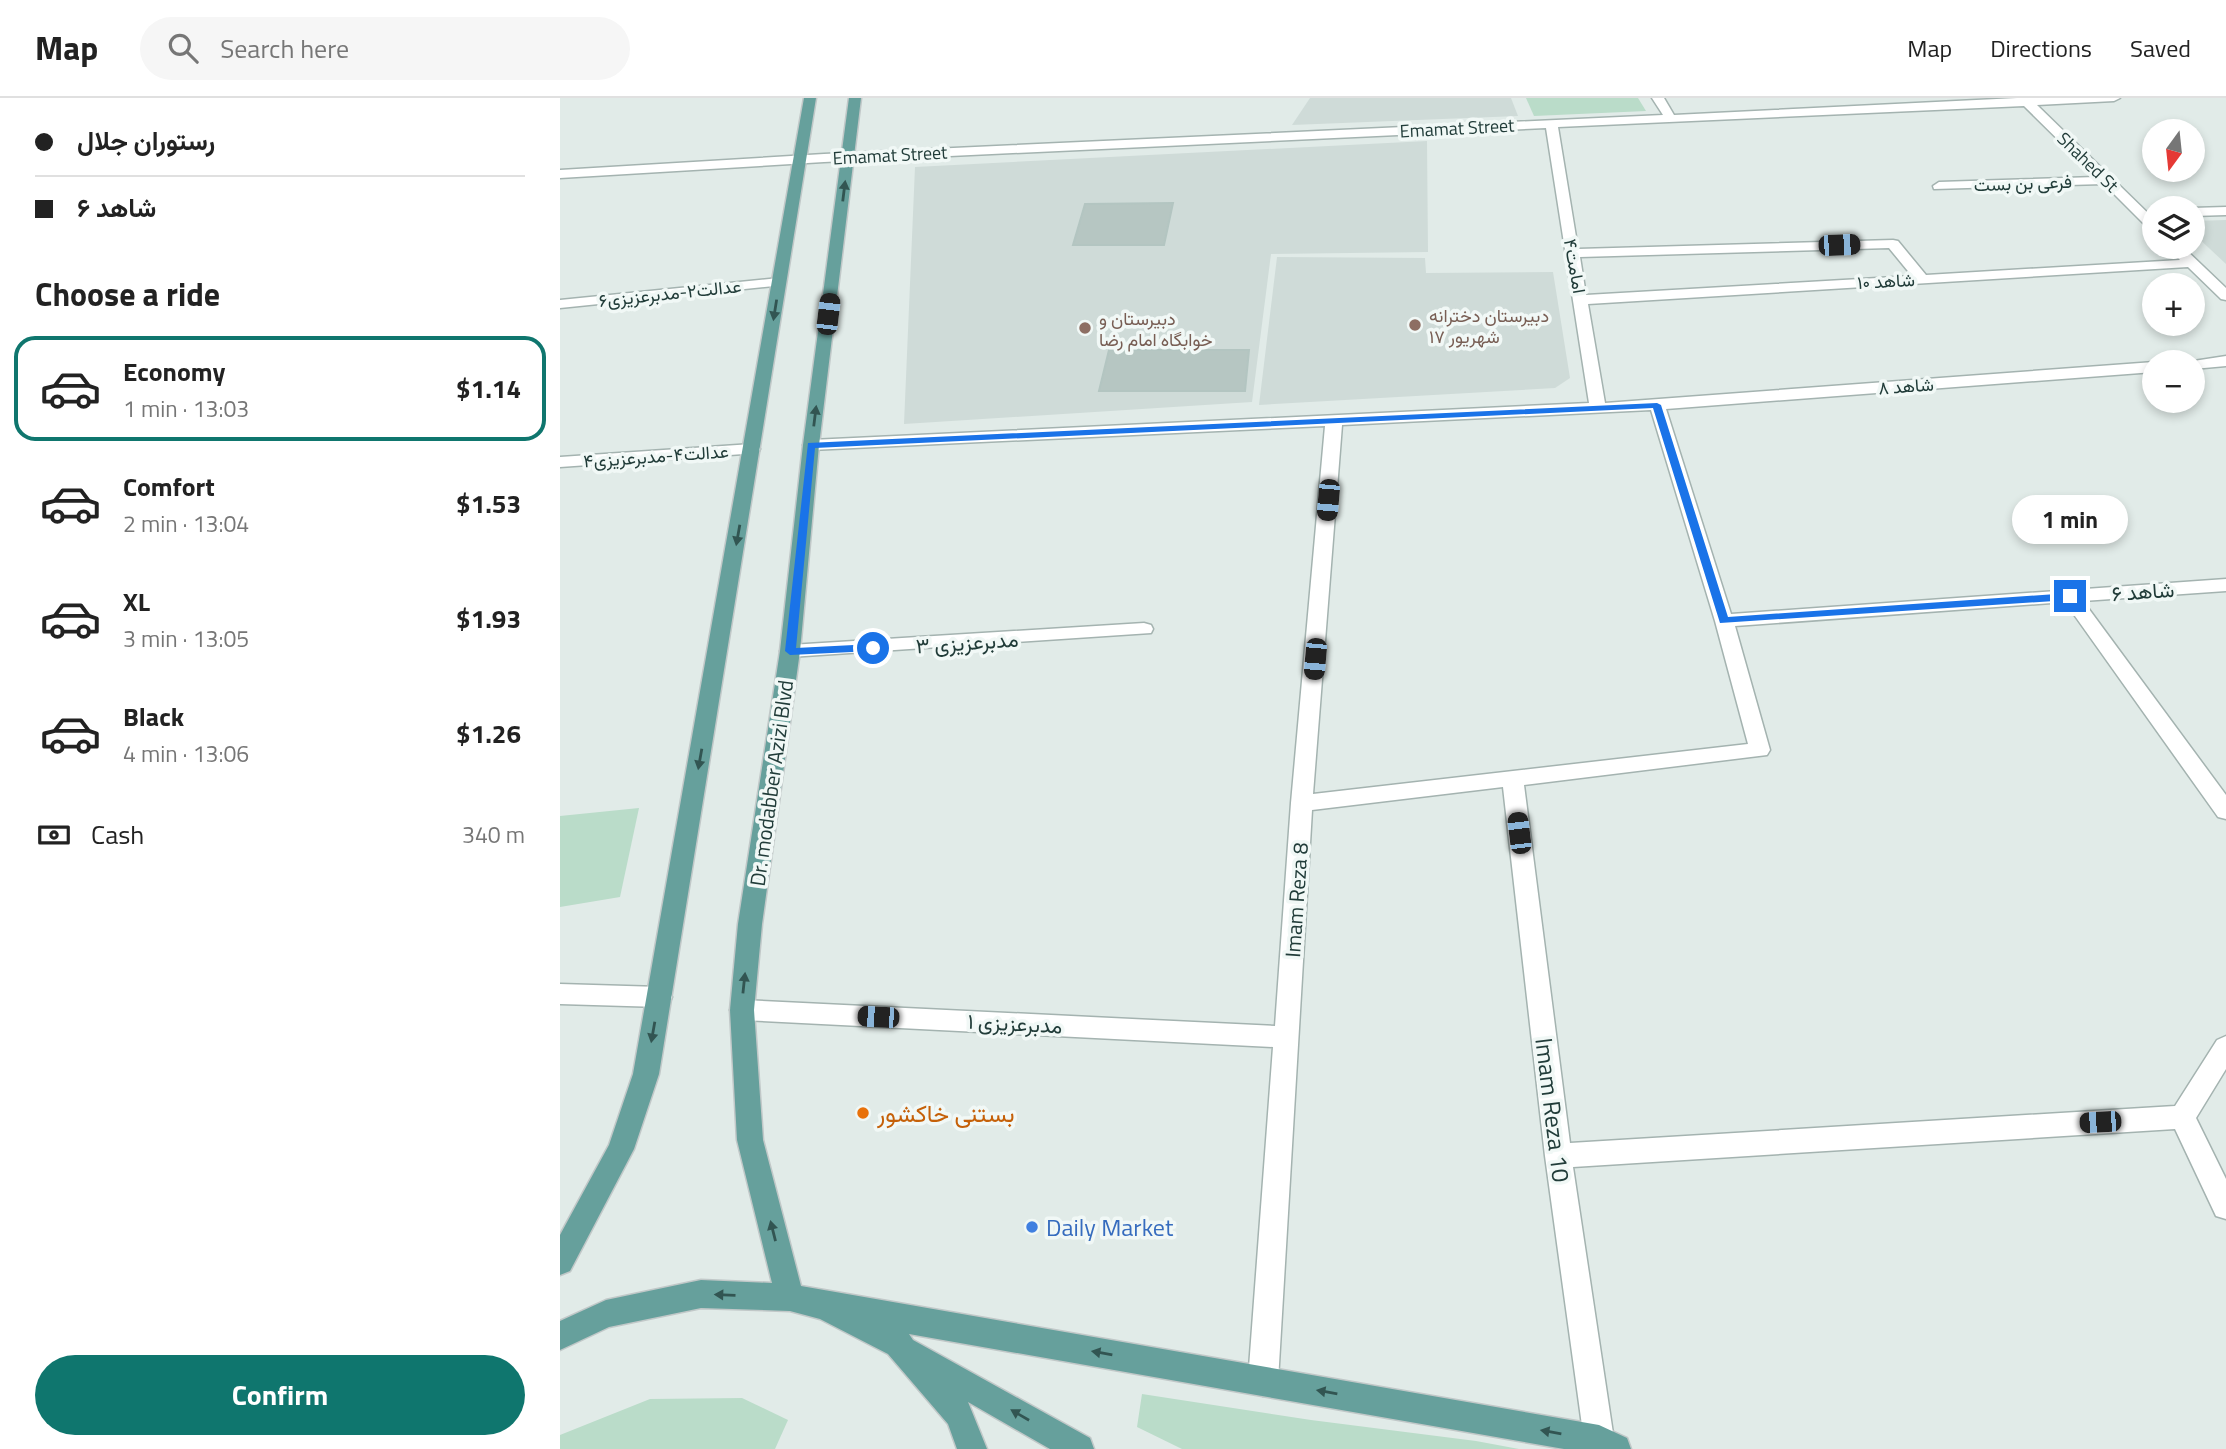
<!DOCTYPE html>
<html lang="en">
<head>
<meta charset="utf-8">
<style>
	:root { --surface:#fff; --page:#f6f6f6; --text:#222; --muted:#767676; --line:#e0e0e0; --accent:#0f766e }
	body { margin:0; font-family:"Titillium Web",Vazirmatn,sans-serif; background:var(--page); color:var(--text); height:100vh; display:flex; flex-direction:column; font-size:26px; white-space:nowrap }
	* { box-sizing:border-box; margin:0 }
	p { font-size:23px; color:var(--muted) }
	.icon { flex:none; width:38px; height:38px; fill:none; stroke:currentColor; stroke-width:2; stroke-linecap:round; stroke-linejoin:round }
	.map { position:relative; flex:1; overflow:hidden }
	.sheet { display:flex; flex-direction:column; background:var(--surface); width:560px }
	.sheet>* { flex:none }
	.top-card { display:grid; align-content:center; height:154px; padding:0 35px; background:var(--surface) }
	.needle { width:46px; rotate:195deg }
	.controls { position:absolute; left:1582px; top:21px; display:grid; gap:14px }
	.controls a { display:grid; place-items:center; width:63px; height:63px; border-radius:50%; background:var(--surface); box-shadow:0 4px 10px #0003; font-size:35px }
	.end { position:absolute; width:32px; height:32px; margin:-16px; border:9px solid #1a73e8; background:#fff; box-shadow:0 0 0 4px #fff }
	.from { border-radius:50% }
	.bubble { position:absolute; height:49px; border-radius:24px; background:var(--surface); box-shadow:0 4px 10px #0003; font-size:23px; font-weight:700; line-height:49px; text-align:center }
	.car { position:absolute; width:21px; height:42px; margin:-21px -10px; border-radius:9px; box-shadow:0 0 5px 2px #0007; background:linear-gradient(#222 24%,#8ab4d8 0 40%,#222 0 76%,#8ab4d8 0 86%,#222 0) }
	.top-card b { display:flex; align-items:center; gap:24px; height:66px; font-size:26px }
	.top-card b+b { border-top:2px solid var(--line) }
	.top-card i { width:18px; height:18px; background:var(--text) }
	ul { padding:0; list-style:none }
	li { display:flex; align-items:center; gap:21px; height:105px; margin:0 14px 10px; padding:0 21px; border:4px solid transparent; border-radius:21px }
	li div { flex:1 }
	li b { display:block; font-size:26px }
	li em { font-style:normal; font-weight:700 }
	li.on { border-color:var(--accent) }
	li>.icon { width:63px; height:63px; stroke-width:1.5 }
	h2 { padding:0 35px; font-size:32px; line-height:84px }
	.pay { display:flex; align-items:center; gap:18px; height:77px; padding:0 35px; font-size:26px }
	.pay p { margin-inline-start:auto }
	.button { display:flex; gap:14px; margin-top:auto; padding:14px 35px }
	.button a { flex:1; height:80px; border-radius:42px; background:var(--accent); color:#fff; font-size:28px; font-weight:700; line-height:80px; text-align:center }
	header { display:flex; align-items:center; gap:42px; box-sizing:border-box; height:98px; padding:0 35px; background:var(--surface); border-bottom:2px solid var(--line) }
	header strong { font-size:33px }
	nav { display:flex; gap:38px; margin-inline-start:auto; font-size:24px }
	.search { width:490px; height:63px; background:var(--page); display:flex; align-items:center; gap:18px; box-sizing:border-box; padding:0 24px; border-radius:38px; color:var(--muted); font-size:26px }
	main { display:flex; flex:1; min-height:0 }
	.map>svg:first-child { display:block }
</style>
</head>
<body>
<header>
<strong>Map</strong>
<div class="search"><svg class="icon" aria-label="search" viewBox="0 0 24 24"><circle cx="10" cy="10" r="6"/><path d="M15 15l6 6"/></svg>Search here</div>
<nav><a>Map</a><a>Directions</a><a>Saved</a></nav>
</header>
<main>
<section class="sheet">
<div class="top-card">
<b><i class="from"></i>رستوران جلال</b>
<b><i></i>شاهد ۶</b>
</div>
<h2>Choose a ride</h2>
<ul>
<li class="on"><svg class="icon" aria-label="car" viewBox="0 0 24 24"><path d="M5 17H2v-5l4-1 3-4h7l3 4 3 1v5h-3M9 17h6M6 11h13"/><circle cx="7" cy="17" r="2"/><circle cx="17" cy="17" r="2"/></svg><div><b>Economy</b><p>1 min · 13:03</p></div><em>$1.14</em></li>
<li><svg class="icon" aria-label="car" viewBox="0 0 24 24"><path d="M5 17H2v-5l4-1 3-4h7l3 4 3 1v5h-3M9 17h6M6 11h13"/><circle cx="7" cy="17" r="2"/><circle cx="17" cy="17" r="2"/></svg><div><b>Comfort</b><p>2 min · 13:04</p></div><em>$1.53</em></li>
<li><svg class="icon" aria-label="car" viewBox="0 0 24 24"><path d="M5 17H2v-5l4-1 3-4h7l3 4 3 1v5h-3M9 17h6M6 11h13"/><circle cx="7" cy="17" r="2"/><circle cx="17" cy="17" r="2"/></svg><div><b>XL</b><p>3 min · 13:05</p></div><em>$1.93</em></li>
<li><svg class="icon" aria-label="car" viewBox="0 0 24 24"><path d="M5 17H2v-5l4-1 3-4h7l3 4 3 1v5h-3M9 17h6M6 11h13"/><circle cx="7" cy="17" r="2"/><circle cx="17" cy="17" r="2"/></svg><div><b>Black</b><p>4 min · 13:06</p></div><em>$1.26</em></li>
</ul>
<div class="pay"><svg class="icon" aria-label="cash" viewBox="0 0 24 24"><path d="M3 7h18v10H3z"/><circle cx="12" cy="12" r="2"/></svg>Cash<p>340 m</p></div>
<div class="button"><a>Confirm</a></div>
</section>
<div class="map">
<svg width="1666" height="1351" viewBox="0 0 1666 1351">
	<rect width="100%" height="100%" fill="#e1ebe8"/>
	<g fill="#cfdbd8">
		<path d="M750 0H951L958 18 732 27Z"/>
		<path d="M867 43 868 154 711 156 692 304 344 326 355 69Z"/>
		<path d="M1666 122V166L1633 135V123Z"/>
		<path d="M717 159 865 160 866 175 993 174 1010 280 995 290 699 307Z"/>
	</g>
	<g fill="#badcc9">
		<path d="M966 0H1078L1086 13 974 18Z"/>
		<path d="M79 710 60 799 0 809V718Z"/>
		<path d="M582 1296 751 1322 916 1343 959 1351H622L577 1329Z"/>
		<path d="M182 1300 228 1322 215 1351H0V1337L90 1301Z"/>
	</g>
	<g fill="#b6c6c2" stroke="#b3c5c1" stroke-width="2">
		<path d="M613 105 604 147H513L525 106Z"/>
		<path d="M549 252H689L685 293H539Z"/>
	</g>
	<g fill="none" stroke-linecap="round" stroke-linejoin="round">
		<defs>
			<g id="minor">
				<path d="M1092 0H1104L1114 17 1457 0H1560L1554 3 1477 7 1594 121V132L1589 131 1544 86 1374 91 1373 88 1379 84 1536 79 1464 8 998 29 1018 151 1333 142 1338 143 1366 177 1620 162 1608 149H1623L1666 190V202L1661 201 1628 169 1028 206 1045 305 1594 264V274L1106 311 1171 516 1666 481V493L1523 503 1666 697V721L1658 719 1505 504 1175 528 1210 652 1207 657 964 687 1010 1045 1615 1008 1657 942 1666 938V971L1636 1020 1666 1081V1121L1656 1118 1615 1031 1013 1069 1054 1342 1050 1351H1028L1024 1342 985 1058 943 689 752 712 718 1283 713 1293 703 1298 693 1293 688 1283 713 949 182 922 173 919 170 912 173 905 182 902 715 928 731 705 765 328 251 352 243 347 251 342 1029 305 986 30 264 64 0 80V72L264 56 1103 17ZM1329 150 1352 178 1026 197 1020 159ZM1091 312 1155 523 1188 646 753 696 782 327Z"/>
				<path d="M1666 109V117L1633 118 1632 110Z"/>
				<path d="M219 180 224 181V187L0 210V202Z"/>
				<path d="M1666 258V268L1633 271V264H1627Z"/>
				<path d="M192 346 198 347 200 351 198 355 0 369V359Z"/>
				<path d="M584 525 591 527 593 531 591 535 230 559 223 558 220 553 223 548 230 547Z"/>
				<path d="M0 886 100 889 109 892 112 899 109 906 100 909 0 906Z"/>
			</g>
			<g id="major">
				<path d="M244 0H256L99 976 74 1051 10 1173 0 1177V1137L49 1047 73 976Z"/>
				<path d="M289 0H301L259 347 240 553 202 826 194 912 203 1042 241 1188 1039 1327 1067 1340 1071 1351H1004L349 1236 353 1242 530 1340 534 1351H490L408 1304 427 1351H397L388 1326 328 1256 260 1221 230 1213 141 1210 49 1229 0 1252V1223L46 1202 141 1182 212 1185 177 1042 170 912 178 826 220 553 243 347Z"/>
			</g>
		</defs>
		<use href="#minor" stroke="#a4b3b0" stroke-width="3"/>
		<use href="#major" stroke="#c1c8c8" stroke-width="3"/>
		<use href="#minor" fill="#fff" fill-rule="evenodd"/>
		<use href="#major" fill="#66a09c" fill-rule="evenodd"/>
	</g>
	<defs><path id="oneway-solid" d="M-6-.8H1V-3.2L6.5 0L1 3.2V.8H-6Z" transform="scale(1.75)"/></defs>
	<g fill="#325552">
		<use href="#oneway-solid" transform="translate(284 93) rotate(-83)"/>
		<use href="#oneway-solid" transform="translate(215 212) rotate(99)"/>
		<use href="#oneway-solid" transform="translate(255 318) rotate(-83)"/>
		<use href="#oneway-solid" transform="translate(178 437) rotate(100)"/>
		<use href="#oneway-solid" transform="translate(140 661) rotate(100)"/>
		<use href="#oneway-solid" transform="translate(184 885) rotate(-84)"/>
		<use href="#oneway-solid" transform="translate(93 934) rotate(100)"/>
		<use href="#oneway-solid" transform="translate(213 1133) rotate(-104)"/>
		<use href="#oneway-solid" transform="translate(165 1197) rotate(-178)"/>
		<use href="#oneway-solid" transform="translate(542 1255) rotate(-170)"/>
		<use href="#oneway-solid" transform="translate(767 1294) rotate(-170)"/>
		<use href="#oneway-solid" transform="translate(460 1317) rotate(-150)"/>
		<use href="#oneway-solid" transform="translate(991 1334) rotate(-170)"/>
	</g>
	<path fill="#1a73e8" d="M1097 305 1101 307 1168 519 1510 495 1515 498 1510 502 1160 525 1093 310 255 350 236 550 313 546 318 550 313 553 230 557 225 553 248 345Z"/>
	<g fill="#8d6e63" stroke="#f1f8f6" stroke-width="2.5">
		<circle cx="855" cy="227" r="7"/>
		<circle cx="525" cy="230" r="7"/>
	</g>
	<circle fill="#e8710a" stroke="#f1f8f6" stroke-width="2.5" cx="303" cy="1015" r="7"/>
	<circle fill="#3f7fe0" stroke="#f1f8f6" stroke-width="2.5" cx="472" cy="1129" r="7"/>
	<g text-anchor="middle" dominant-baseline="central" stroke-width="7" stroke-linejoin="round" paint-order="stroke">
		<g font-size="18" fill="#213c39" stroke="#f1f8f6">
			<text transform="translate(897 30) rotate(-3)">Emamat Street</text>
			<text transform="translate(330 57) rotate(-3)">Emamat Street</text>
			<text transform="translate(1528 64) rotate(44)">Shahed St</text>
			<text transform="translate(1463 85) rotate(-2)">فرعی بن بست</text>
			<text transform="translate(1015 168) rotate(80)">امامت۴</text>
			<text transform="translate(1326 183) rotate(-3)">شاهد ۱۰</text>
			<text transform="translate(110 195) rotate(-6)">عدالت۲-مدبرعزیزی۶</text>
			<text transform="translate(1346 288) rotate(-4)">شاهد ۸</text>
			<text transform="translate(96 358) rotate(-4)">عدالت۴-مدبرعزیزی۴</text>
		</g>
		<g font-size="18" fill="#785e54" stroke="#f1f8f6" text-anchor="start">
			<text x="869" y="217">دبیرستان دخترانه<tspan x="869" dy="21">۱۷ شهریور</tspan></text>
			<text x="539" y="220">دبیرستان و<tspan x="539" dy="21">خوابگاه امام رضا</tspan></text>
		</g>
		<g font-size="21" fill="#213c39" stroke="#f1f8f6">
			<text transform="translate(1583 493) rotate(-4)">شاهد ۶</text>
			<text transform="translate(407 544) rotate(-4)">مدبرعزیزی ۳</text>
			<text transform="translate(211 685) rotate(-82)">Dr. modabber Azizi Blvd</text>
			<text transform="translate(736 802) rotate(-86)">Imam Reza 8</text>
			<text transform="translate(455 925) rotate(3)">مدبرعزیزی ۱</text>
		</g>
		<g font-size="24" fill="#213c39" stroke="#f1f8f6">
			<text transform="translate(993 1012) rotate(83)">Imam Reza 10</text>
		</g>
		<g font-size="24" fill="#c56008" stroke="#f1f8f6" text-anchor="start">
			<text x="317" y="1015">بستنی خاکشور</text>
		</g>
		<g font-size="24" fill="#366cbe" stroke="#f1f8f6" text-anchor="start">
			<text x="486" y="1129">Daily Market</text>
		</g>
	</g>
</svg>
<div class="controls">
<a><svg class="needle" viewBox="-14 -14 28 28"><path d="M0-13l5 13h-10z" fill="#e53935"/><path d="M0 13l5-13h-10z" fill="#767676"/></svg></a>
<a><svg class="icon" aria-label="layers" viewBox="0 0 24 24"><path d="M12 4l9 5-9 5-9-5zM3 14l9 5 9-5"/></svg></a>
<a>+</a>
<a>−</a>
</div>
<i class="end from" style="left:313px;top:550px"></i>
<i class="end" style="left:1510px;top:498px"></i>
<div class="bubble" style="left:1452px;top:397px;width:116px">1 min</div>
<i class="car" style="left:1279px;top:147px;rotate:88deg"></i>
<i class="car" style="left:268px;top:216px;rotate:7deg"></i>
<i class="car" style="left:768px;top:402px;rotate:185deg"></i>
<i class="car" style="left:755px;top:561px;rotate:185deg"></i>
<i class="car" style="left:959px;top:735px;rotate:353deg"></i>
<i class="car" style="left:318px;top:919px;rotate:273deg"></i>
<i class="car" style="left:1540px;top:1024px;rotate:267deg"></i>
</div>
</main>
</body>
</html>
